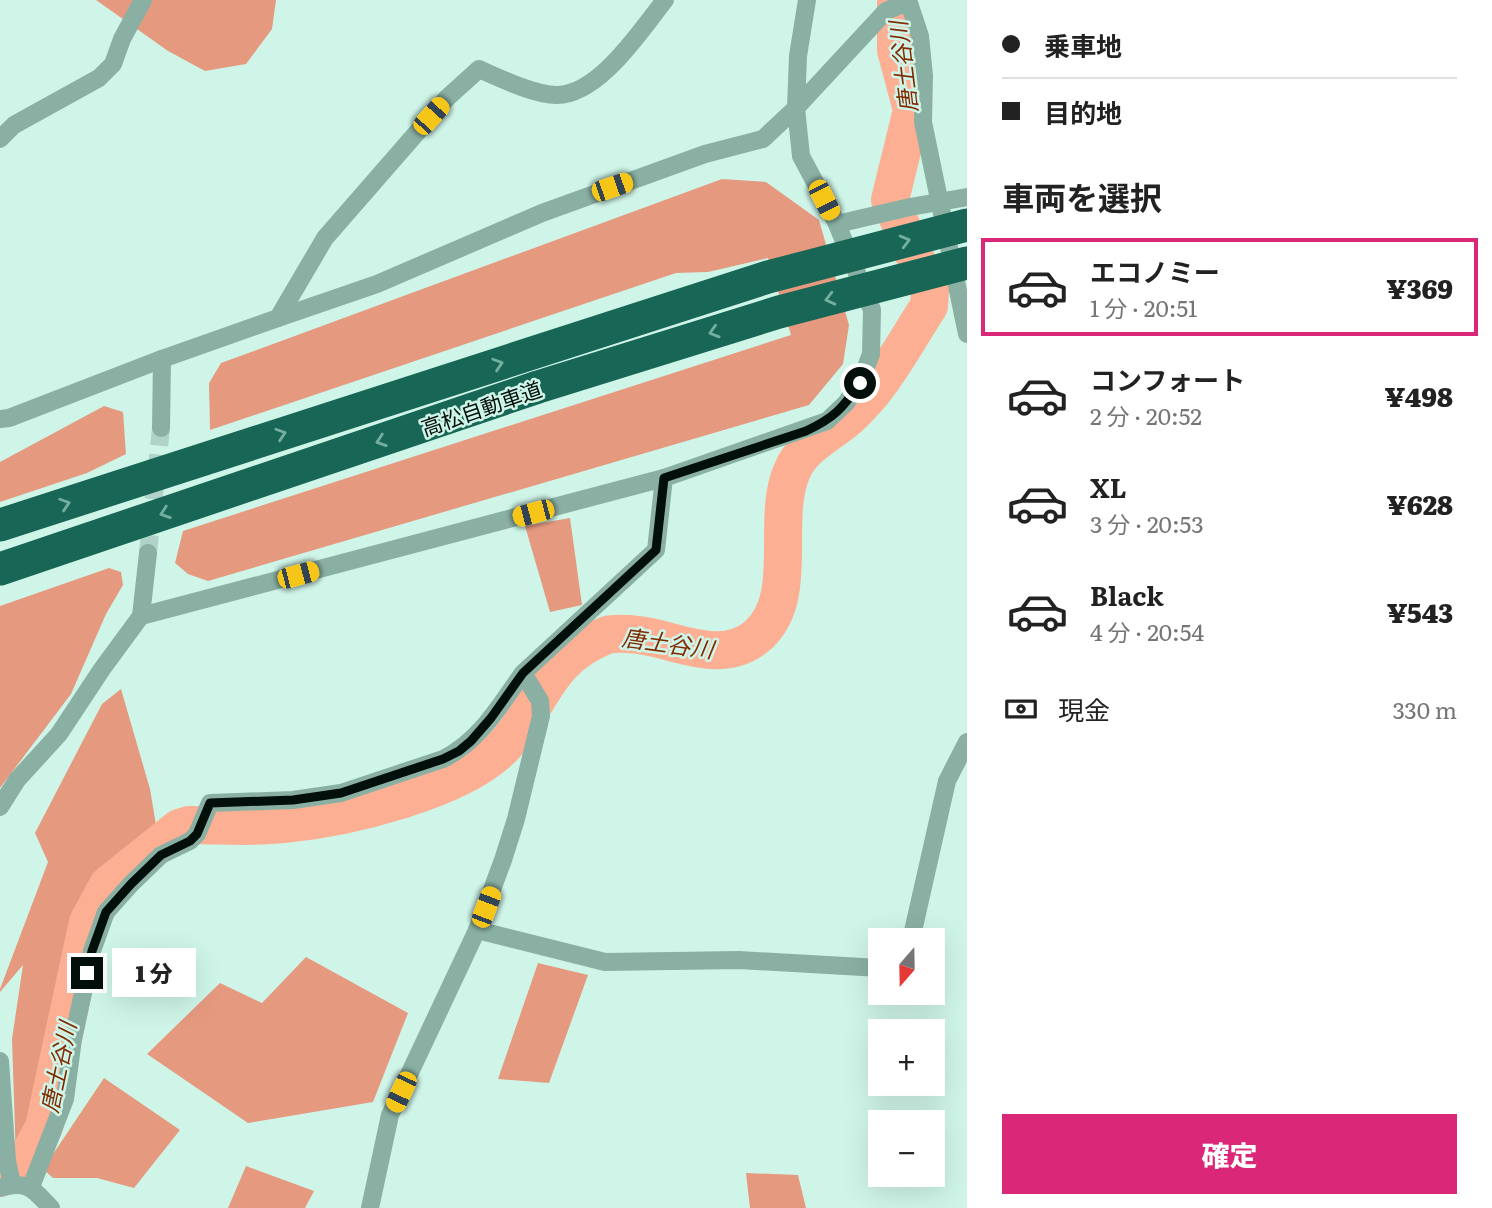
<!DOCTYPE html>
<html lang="ja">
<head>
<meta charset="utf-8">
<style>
	:root { --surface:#fff; --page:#f2f2f2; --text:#222; --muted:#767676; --line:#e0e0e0; --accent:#db2777 }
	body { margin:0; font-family:Literata,"Noto Sans JP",serif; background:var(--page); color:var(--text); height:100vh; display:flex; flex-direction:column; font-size:26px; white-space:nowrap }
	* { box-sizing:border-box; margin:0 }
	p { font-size:23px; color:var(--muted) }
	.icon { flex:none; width:38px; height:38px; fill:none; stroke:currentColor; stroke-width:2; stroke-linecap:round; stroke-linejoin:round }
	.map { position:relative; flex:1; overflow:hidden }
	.drawer { display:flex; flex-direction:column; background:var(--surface); width:525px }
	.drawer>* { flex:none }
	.top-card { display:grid; align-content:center; height:154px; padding:0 35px; background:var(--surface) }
	.needle { width:46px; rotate:200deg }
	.buttons { position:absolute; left:868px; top:928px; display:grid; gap:14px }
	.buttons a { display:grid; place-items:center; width:77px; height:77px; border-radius:0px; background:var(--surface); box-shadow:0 7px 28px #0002; font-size:35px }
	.end { position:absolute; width:32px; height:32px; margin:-16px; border:9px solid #030f0b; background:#fff; box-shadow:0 0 0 4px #fff }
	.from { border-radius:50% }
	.bubble { position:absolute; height:49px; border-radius:0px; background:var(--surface); box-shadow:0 7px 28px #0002; font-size:23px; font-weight:800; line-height:49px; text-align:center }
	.car { position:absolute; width:21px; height:42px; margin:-21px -10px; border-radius:9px; box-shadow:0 0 5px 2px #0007; background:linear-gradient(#f5c518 24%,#345 0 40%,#f5c518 0 76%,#345 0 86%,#f5c518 0) }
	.top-card b { display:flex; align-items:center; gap:24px; height:66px; font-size:26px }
	.top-card b+b { border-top:2px solid var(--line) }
	.top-card i { width:18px; height:18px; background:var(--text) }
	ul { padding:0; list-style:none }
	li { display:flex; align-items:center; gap:21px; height:98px; margin:0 14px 10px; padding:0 21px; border:4px solid transparent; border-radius:0px }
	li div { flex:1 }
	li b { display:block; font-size:26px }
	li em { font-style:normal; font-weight:800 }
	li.current { border-color:var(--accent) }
	li>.icon { width:63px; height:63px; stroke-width:1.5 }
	h2 { padding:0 35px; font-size:32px; line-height:84px }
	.pay { display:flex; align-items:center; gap:18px; height:77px; padding:0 35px; font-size:26px }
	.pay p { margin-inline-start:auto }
	.primary-button { display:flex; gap:14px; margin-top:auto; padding:14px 35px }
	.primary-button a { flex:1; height:80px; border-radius:0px; background:var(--accent); color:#fff; font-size:28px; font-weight:800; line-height:80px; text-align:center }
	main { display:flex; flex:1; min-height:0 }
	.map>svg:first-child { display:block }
</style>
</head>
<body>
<main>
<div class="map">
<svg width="967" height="1208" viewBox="0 0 967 1208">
	<rect width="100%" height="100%" fill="#cff5e9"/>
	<g fill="#e59a7f">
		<path d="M96 0H276L272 29 246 64 205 71 168 51Z"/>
		<path d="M722 179 766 182 819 220 849 325 843 364 809 405 208 581 188 574 175 563 183 531 791 335 768 258 708 272 676 273 210 430 209 383 221 363Z"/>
		<path d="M104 406 123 412 126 454 87 473 0 502V462Z"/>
		<path d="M570 518 582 605 550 612 525 526Z"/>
		<path d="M109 568 121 572 123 585 106 614 71 694 0 788V606Z"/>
		<path d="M121 689 150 789 156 825C138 855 115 906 82 921L68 979 60 1032 64 1081 16 1161 12 1039 23 965 0 992V989L48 862 35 833 102 704Z"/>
		<path d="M306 957 408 1013 373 1102 248 1123 147 1054 220 983 262 1003Z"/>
		<path d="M538 963 588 975 549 1083 498 1079Z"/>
		<path d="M104 1078 180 1130 134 1188 97 1178H53L43 1169Z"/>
		<path d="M246 1166 314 1191 305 1208H228Z"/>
		<path d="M746 1173 798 1175 806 1208H750Z"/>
	</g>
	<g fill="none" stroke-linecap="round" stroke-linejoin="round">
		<path stroke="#fcaf93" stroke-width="38" d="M0 1178 26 1161 44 1127 88 922 108 885 179 828 189 825C220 825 253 828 284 824 345 818 464 791 505 745 543 703 546 658 607 635 614 633 621 634 628 634 670 635 717 668 756 637 802 599 770 521 792 471 802 446 830 434 849 417 857 410 864 402 871 394 893 367 910 335 929 306L930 291 890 200 912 110 896 50V0"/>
		<path stroke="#b0d2c8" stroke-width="18" stroke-dasharray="18 9" stroke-linecap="butt" d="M148 553 161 428"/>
		<g stroke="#8ab0a4" stroke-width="18">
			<path d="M908 0 920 36 924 76 923 122 967 334"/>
			<path d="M0 139 14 125 99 78 113 64 122 39 143 0"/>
			<path d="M837 224 910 207 967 197"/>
			<path d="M278 318 377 284 542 213 705 154 763 139 796 108 886 11 908 2"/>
			<path d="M0 419 9 418 162 359"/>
			<path d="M161 428 162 359 278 318 325 238 447 98 479 69C499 78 535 95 557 95 599 95 641 30 665 0"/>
			<path d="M141 616 664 478"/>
			<path d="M0 807 17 780 59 734 102 669 141 616 148 553"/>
			<path d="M477 930 605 962 739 960 880 968"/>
			<path d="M911 940 947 781 967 742"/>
			<path d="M0 1061 7 1161 12 1184"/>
			<path d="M31 1187 65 1099 73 1039 92 951 106 912 131 884 161 855 190 841 197 834 210 803 293 800 341 793 443 759C480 741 500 705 523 673"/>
			<path d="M0 1188C27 1179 34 1190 51 1208"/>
			<path d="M370 1208 390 1115 477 930 503 860 516 819 541 716 540 701 523 673 656 550 664 478 827 421 846 403 860 383 871 354 872 310 837 224 801 156 796 108 798 56 807 0"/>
		</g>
		<g stroke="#186655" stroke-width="33">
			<path d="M0 525 768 277 967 225"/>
			<path d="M0 569 538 387 779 312 967 263"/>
		</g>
	</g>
	<defs><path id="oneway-chevron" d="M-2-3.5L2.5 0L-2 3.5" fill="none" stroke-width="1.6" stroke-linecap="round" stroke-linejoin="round" transform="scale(1.75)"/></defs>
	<g stroke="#74ae9f">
		<use href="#oneway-chevron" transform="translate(905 241) rotate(-15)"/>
		<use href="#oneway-chevron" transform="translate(830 299) rotate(166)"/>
		<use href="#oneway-chevron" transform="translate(714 332) rotate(163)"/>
		<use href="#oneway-chevron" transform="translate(498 364) rotate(-18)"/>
		<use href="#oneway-chevron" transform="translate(281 434) rotate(-18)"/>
		<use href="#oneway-chevron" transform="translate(381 441) rotate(161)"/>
		<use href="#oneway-chevron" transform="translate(65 504) rotate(-18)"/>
		<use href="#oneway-chevron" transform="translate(165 513) rotate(161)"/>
	</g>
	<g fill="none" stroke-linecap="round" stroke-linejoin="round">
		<path stroke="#030f0b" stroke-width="9" d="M87 973 92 951 106 912 131 884 161 855 190 841 197 834 210 803 293 800 341 793 443 759 459 751 471 741 491 718 523 673 656 550 664 478 806 431C834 418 843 408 860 383"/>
	</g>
	<g text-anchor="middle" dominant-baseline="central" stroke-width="5" stroke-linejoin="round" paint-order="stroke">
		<g font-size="21" fill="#030f0b" stroke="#cff5e9">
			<text transform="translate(481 407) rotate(-19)">高松自動車道</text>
		</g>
		<g font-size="23" font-style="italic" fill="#822b00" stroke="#cff5e9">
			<text transform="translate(902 67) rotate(-97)">唐土谷川</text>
			<text transform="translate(668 642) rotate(8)">唐土谷川</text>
			<text transform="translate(57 1067) rotate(-78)">唐土谷川</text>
		</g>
	</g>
</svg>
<div class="buttons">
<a><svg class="needle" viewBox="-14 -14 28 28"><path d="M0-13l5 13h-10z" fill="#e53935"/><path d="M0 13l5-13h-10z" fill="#767676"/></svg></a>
<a>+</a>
<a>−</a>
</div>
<i class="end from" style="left:860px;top:383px"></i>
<i class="end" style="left:87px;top:973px"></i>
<div class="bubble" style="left:112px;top:948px;width:84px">1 分</div>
<i class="car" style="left:431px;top:116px;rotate:42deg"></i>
<i class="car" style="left:612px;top:187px;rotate:71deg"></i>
<i class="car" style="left:824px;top:200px;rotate:153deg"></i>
<i class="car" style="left:533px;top:513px;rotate:255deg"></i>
<i class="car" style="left:298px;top:575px;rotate:75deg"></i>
<i class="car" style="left:486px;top:907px;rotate:21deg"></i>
<i class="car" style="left:401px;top:1092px;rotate:205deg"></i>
</div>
<section class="drawer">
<div class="top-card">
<b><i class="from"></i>乗車地</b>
<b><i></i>目的地</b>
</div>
<h2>車両を選択</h2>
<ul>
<li class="current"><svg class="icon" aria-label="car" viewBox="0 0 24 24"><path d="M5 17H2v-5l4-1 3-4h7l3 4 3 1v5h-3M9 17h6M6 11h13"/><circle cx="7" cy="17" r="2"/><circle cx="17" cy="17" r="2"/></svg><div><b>エコノミー</b><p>1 分 · 20:51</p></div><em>¥369</em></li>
<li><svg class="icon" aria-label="car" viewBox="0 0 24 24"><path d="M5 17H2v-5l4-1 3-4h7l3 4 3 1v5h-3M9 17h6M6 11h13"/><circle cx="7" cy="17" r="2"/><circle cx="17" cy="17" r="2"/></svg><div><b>コンフォート</b><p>2 分 · 20:52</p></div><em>¥498</em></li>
<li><svg class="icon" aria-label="car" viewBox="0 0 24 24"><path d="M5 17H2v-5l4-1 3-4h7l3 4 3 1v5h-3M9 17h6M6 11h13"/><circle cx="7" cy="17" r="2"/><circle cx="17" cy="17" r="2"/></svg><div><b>XL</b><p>3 分 · 20:53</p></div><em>¥628</em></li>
<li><svg class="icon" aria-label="car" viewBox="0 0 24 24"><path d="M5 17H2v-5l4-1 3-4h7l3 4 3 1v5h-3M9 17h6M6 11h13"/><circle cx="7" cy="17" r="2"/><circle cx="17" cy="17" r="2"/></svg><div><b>Black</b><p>4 分 · 20:54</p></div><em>¥543</em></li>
</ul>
<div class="pay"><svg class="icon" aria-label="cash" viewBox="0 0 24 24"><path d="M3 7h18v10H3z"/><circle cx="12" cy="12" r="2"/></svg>現金<p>330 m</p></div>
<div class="primary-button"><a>確定</a></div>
</section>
</main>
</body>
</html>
